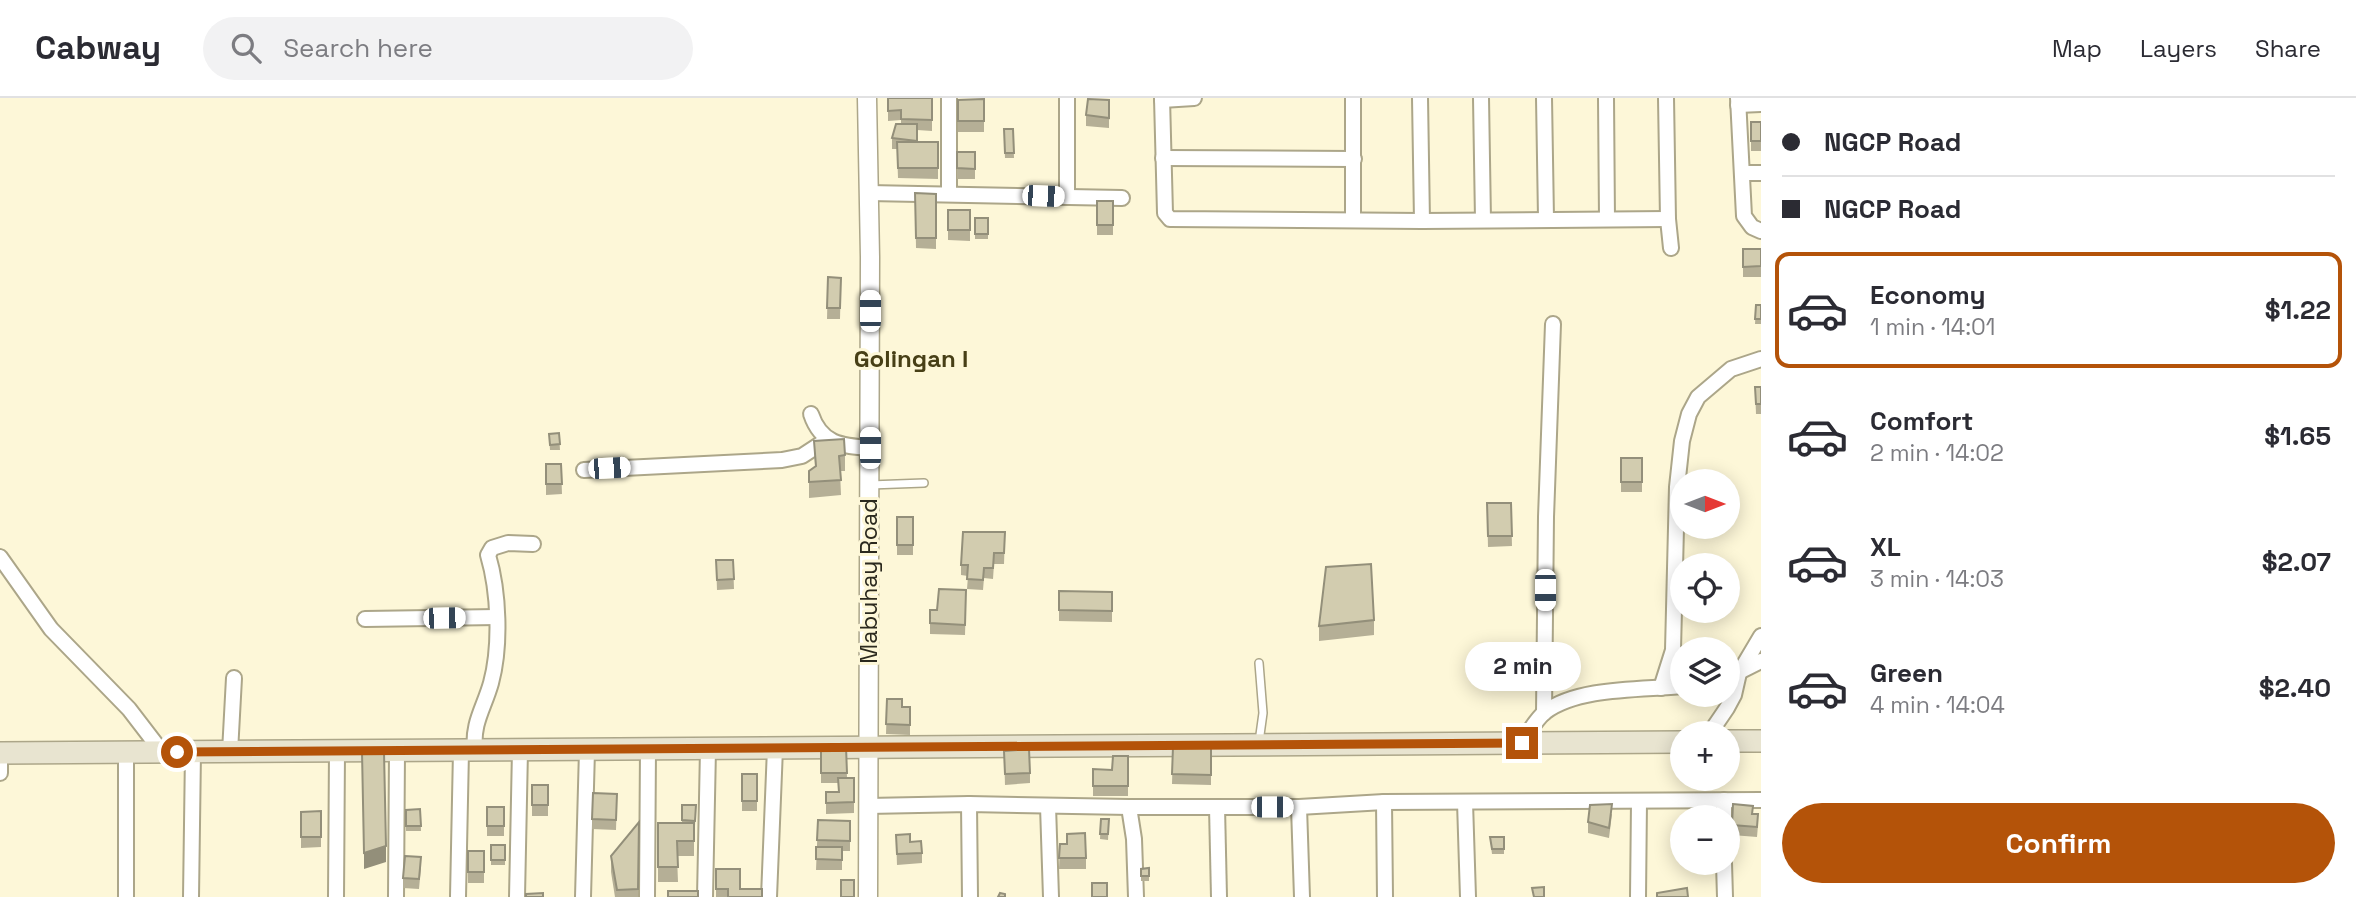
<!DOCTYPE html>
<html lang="en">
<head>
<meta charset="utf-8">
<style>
	:root { --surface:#fff; --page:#f2f2f3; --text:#2b2b33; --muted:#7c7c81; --line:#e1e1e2; --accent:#b45309 }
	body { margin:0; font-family:"Space Grotesk",sans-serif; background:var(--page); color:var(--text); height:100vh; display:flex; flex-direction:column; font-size:26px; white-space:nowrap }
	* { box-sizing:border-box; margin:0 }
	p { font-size:23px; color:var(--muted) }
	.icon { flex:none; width:38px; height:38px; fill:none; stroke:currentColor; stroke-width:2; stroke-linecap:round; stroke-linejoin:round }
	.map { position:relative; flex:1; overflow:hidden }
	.drawer { display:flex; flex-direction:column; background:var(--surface); width:595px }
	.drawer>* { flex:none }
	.hud { display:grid; align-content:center; height:154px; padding:0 21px; background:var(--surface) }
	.needle { width:46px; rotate:90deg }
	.fabs { position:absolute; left:1670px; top:371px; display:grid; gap:14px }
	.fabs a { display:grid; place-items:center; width:70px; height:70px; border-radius:50%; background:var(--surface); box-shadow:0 4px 18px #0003; font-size:35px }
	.end { position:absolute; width:32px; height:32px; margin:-16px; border:9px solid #b45309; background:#fff; box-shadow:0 0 0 4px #fff }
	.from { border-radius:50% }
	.bubble { position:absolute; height:49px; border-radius:24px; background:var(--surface); box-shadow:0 4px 18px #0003; font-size:23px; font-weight:600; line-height:49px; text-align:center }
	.car { position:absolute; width:21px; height:42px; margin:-21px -10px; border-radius:9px; box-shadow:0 0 5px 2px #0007; background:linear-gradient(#fff 24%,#345 0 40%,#fff 0 76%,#345 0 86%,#fff 0) }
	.hud b { display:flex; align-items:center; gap:24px; height:66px; font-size:26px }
	.hud b+b { border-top:2px solid var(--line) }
	.hud i { width:18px; height:18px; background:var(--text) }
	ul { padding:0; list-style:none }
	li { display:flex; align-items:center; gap:21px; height:116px; margin:0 14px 10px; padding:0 7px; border:4px solid transparent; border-radius:14px }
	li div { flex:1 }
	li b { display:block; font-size:26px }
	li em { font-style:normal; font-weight:600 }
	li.active { border-color:var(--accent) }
	li>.icon { width:63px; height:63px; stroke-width:1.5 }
	.button { display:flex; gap:14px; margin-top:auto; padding:14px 21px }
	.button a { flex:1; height:80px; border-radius:42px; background:var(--accent); color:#fff; font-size:28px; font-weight:600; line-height:80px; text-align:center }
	header { display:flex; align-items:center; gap:42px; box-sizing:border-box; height:98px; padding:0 35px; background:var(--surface); border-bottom:2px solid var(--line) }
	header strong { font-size:33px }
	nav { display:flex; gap:38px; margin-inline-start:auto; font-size:24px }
	.search { width:490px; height:63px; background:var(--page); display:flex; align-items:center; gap:18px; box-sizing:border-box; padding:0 24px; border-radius:38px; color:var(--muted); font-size:26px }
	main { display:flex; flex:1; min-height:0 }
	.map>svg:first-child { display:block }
</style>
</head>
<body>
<header>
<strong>Cabway</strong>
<div class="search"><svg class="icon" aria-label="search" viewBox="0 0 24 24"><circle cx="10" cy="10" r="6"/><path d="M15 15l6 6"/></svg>Search here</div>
<nav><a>Map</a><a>Layers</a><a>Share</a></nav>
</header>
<main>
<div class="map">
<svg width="1761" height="799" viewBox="0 0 1761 799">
	<rect width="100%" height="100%" fill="#fdf7d8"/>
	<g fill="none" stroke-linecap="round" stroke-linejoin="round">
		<defs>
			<g id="service">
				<path d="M870 387 924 385"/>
				<path d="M1259 565 1263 615 1259 644"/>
			</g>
			<g id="minor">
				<path d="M949 0V95"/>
				<path d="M1067 0V99"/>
				<path d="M1162 0 1165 115 1170 121 1422 123 1668 121"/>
				<path d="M1353 0V121"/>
				<path d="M1420 0 1422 123"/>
				<path d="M1481 0 1483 122"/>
				<path d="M1544 0 1546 120"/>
				<path d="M1606 0 1607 121"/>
				<path d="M1666 0 1668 121 1671 150"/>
				<path d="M1738 0 1744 118 1752 129 1761 133"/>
				<path d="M1162 2 1194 0"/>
				<path d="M1738 7 1761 6"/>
				<path d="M1163 60 1354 61"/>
				<path d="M1742 75H1761"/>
				<path d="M869 95 1122 100"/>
				<path d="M811 316C821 346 841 348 870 350"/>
				<path d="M584 372 782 362 802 358 828 341"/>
				<path d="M0 459 51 531 129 611 162 654"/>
				<path d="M365 521 497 519"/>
				<path d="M1727 580 1761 563"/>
				<path d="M1661 590 1673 552 1677 389 1682 343 1689 316 1698 299 1731 271 1761 261"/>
				<path d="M1544 615 1546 419 1553 226"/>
				<path d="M1710 635 1727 610 1734 597 1739 575 1761 538"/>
				<path d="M1522 644C1529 635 1535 622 1545 614 1578 589 1641 592 1682 588"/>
				<path d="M475 652C472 625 484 610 491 585 501 548 499 494 488 457L492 450 508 445 533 446"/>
				<path d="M230 654 234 580"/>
				<path d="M126 655V799"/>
				<path d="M0 675V655"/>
				<path d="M1724 702V719"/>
				<path d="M1384 704 1385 799"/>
				<path d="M1465 704 1468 799"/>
				<path d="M969 706 970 799"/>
				<path d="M868 708 969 706 1129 709H1299L1384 704 1761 702"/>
				<path d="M1048 708 1051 799"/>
				<path d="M1129 709 1134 741 1136 799"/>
				<path d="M1217 709 1219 799"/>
				<path d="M1299 709 1302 799"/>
				<path d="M1724 765 1725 799"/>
				<path d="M191 799 193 654"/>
				<path d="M336 799 337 653"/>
				<path d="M396 799 397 653"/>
				<path d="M458 799 461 653"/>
				<path d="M517 799 520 652"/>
				<path d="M583 799 587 652"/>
				<path d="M647 799 648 651"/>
				<path d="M705 799 708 651"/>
				<path d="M769 799 775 650"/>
				<path d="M1638 799 1639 704"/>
			</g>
			<path id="tertiary" d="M867 0 870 159 868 799"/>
			<g id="secondary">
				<path d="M1727 643H1761"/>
				<path d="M0 655 1682 644"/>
			</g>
		</defs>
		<use href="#service" stroke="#aca689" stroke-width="10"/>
		<use href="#minor" stroke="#aca689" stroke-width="18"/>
		<use href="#tertiary" stroke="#aca689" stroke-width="21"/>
		<use href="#secondary" stroke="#aca689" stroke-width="24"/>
		<use href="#service" stroke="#fff" stroke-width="7"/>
		<use href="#minor" stroke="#fff" stroke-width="14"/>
		<use href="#tertiary" stroke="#fff" stroke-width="18"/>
		<use href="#secondary" stroke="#e8e4d0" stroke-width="21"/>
	</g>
	<g fill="#b5af96">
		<path d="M888 0H932V33L917 32V44H938V81L898 80 897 51H892V40L901 26V22L888 23Z"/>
		<path d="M984 1V34H958V2Z"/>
		<path d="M1086 17 1109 20V30L1086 28Z"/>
		<rect x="1751" y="24" width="10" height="29"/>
		<path d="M1004 31H1013L1014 60H1005Z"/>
		<rect x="957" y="54" width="18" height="27"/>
		<path d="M915 95 936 96V151L916 150Z"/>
		<rect x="1097" y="103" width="16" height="34"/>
		<path d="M948 112H970V143L948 142Z"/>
		<rect x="975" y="120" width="13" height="21"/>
		<rect x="1743" y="151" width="18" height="28"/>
		<path d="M828 179 841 180 840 221H827Z"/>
		<path d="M1756 207H1761V226H1755Z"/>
		<path d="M1755 289H1761V316H1756Z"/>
		<path d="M559 335 560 352H550L549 336Z"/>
		<path d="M814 343 845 357V373H840L841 397 809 400V373L815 369Z"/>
		<rect x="1621" y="360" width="21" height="34"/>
		<path d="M546 366H561L562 396 546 397Z"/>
		<path d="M1487 405H1511L1512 448 1488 449Z"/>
		<rect x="897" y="419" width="16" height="38"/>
		<path d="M1005 434 1004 466H994L993 481 984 480 983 492 967 491 968 478 961 477V467Z"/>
		<path d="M716 462H733L734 491 717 492Z"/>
		<path d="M1059 493 1112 494V524L1059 523Z"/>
		<path d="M966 503 965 537 930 536V512H937Z"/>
		<path d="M1374 522V537L1319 543V528Z"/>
		<path d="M887 601 902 609H910V637L886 636Z"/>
		<path d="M846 649 847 680H854V715L826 716V694H838V685H821V650Z"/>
		<path d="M1173 649H1211V687L1172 686Z"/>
		<path d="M1004 653 1030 675V685L1005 687Z"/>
		<path d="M1128 658V698H1093V671L1112 672Z"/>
		<rect x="742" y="676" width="15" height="37"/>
		<rect x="532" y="687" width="16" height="31"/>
		<path d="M593 695 617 696 616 732 592 731Z"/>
		<path d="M696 707 695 728H694V758H677L678 784H658V725H682V722Z"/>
		<rect x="487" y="709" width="17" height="29"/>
		<path d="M420 711 421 733H406V712Z"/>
		<path d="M321 713V749L301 750V714Z"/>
		<path d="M1612 716 1609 740 1588 735V724Z"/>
		<path d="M1753 716 1758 727 1757 739 1732 737V727Z"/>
		<path d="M1101 721H1109L1108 742 1100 741Z"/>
		<path d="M818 722 850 723V753H842V772H816Z"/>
		<path d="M639 724 638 799H615L611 774V758Z"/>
		<path d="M896 737 910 744 922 755V765L897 767Z"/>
		<path d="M1490 739H1504V756H1492Z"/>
		<path d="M1060 746 1086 760V771H1059Z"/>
		<rect x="491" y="747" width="14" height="20"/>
		<rect x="468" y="753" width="16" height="32"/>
		<path d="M421 769 419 791 403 790V780Z"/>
		<path d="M1149 770V783H1141V771Z"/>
		<path d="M716 771 740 791 762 799H716Z"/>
	</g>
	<path fill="#938f7a" d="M386 748V764L364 771V755Z"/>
	<g fill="#d2ccaf" stroke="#938f7a" stroke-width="2">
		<path d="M888 0H932V22L901 21V12L888 13Z"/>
		<path d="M984 1V23H958V2Z"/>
		<path d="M1088 1 1109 2V20L1086 17Z"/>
		<rect x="1751" y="24" width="10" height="19"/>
		<path d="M896 26H917V43L892 40Z"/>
		<path d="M1004 31H1013L1014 55H1005Z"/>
		<path d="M897 44H938V70H898Z"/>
		<path d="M957 54H975V71L957 70Z"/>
		<path d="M915 95 936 96V140H916Z"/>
		<rect x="1097" y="103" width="16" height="24"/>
		<rect x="948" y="112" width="22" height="20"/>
		<rect x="975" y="120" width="13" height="16"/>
		<path d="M1743 151H1761V168L1743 169Z"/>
		<path d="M828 179 841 180 840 210H827Z"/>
		<path d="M1756 207H1761V221H1755Z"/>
		<path d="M1755 289H1761V306H1756Z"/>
		<path d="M559 335 560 346 550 347 549 336Z"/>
		<path d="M844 341 845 357 839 358 841 382 809 384V373L816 368 814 343Z"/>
		<rect x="1621" y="360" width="21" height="24"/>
		<path d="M546 366H561L562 386H546Z"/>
		<path d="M1487 405H1511L1512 438H1488Z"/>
		<rect x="897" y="419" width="16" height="28"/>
		<path d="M963 434H1005L1004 455H994L993 470H984L983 482 967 481 968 467H961Z"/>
		<path d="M716 462H733L734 481 717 482Z"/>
		<path d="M1371 466 1374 522 1319 528 1326 469Z"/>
		<path d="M939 491 966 492 965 527 930 525V512H937Z"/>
		<path d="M1059 493 1112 494V513L1059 512Z"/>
		<path d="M887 601H902V609H910V627L886 626Z"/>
		<path d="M846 649 847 675H821V650Z"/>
		<path d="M1173 649H1211V677L1172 676Z"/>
		<path d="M1029 651 1030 675 1005 676 1004 653Z"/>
		<path d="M362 654H384L386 748 364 755Z"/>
		<path d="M1113 658H1128V688H1093V671L1112 672Z"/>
		<rect x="742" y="676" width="15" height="27"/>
		<path d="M838 680H854V704L826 705V694H839Z"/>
		<rect x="532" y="687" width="16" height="20"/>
		<path d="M593 695 617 696 616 722 592 721Z"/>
		<path d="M1612 706 1609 730 1588 724 1590 707Z"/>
		<path d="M1733 706 1753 708 1752 716H1758L1757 729 1732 727Z"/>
		<path d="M682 707H696L695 723 682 722Z"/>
		<rect x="487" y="709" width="17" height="19"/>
		<path d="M420 711 421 728H406V712Z"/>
		<path d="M321 713V739H301V714Z"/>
		<path d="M1101 721H1109L1108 736H1100Z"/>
		<path d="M818 722 850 723V743L817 742Z"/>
		<path d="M639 724 638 791 617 792 611 758Z"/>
		<path d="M658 725H694V743H677L678 769H658Z"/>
		<path d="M1085 735 1086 760H1059L1060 746H1067V736Z"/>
		<path d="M910 736V744L921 743 922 755 897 756 896 737Z"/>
		<path d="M1490 739H1504V751H1492Z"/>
		<rect x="491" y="747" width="14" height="15"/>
		<path d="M816 749H842V762L816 761Z"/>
		<rect x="468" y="753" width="16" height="21"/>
		<path d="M405 758 421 759 419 781 403 780Z"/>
		<path d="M1149 770V778H1141V771Z"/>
		<path d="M716 771H740V791H762V799H728V791H716Z"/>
		<rect x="841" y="782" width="13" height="17"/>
		<rect x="1092" y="785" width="15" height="14"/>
		<path d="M1544 789V799H1534L1532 790Z"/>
		<path d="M1687 790 1688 799H1657V795Z"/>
		<rect x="668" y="793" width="30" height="6"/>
		<path d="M543 795V799H526V796Z"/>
		<path d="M1000 795 1005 796V799H998Z"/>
	</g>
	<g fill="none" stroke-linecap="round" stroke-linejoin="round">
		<path stroke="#b45309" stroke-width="9" d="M177 654 1522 645"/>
	</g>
	<g text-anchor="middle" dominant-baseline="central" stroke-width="6" stroke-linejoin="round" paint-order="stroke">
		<g font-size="23" fill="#2b291e" stroke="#fdf7d8">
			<text transform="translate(869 483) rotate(-90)">Mabuhay Road</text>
		</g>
		<g font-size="24" font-weight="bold" fill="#473f16" stroke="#fdf7d8">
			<text x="911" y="260">Golingan I</text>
		</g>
	</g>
</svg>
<div class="fabs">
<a><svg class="needle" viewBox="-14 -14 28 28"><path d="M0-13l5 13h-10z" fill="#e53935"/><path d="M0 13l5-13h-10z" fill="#7c7c81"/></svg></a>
<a><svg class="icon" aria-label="locate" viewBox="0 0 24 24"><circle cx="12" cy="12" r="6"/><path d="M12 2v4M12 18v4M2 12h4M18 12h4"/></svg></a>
<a><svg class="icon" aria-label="layers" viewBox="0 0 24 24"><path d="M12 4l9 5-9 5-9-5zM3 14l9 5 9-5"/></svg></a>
<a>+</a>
<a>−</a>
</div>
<i class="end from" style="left:177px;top:654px"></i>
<i class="end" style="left:1522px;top:645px"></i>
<div class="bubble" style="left:1465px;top:544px;width:116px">2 min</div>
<i class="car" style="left:1043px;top:98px;rotate:92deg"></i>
<i class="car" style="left:870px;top:213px;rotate:0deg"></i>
<i class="car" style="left:870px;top:350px;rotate:0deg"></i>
<i class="car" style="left:609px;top:370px;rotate:87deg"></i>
<i class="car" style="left:1545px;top:492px;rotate:180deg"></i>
<i class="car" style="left:444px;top:520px;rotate:89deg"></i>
<i class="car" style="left:1272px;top:709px;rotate:90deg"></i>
</div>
<section class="drawer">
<div class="hud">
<b><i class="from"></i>NGCP Road</b>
<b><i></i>NGCP Road</b>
</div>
<ul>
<li class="active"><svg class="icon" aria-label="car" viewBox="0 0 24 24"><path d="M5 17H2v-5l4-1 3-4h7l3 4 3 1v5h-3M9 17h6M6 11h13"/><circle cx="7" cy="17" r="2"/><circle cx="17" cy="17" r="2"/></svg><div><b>Economy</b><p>1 min · 14:01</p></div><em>$1.22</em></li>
<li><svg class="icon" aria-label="car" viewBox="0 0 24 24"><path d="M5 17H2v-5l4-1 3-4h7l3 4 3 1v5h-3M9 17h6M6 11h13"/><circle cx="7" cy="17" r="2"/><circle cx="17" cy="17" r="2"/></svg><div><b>Comfort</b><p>2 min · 14:02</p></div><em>$1.65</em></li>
<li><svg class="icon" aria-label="car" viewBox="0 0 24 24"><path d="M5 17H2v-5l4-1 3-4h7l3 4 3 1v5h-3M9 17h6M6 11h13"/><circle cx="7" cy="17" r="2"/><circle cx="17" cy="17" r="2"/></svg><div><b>XL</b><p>3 min · 14:03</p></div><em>$2.07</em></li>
<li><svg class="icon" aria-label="car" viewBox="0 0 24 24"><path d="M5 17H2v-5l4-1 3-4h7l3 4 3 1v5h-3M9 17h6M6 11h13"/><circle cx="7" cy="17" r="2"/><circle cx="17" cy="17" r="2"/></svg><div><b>Green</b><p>4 min · 14:04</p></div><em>$2.40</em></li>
</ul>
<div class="button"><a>Confirm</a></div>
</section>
</main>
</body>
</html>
